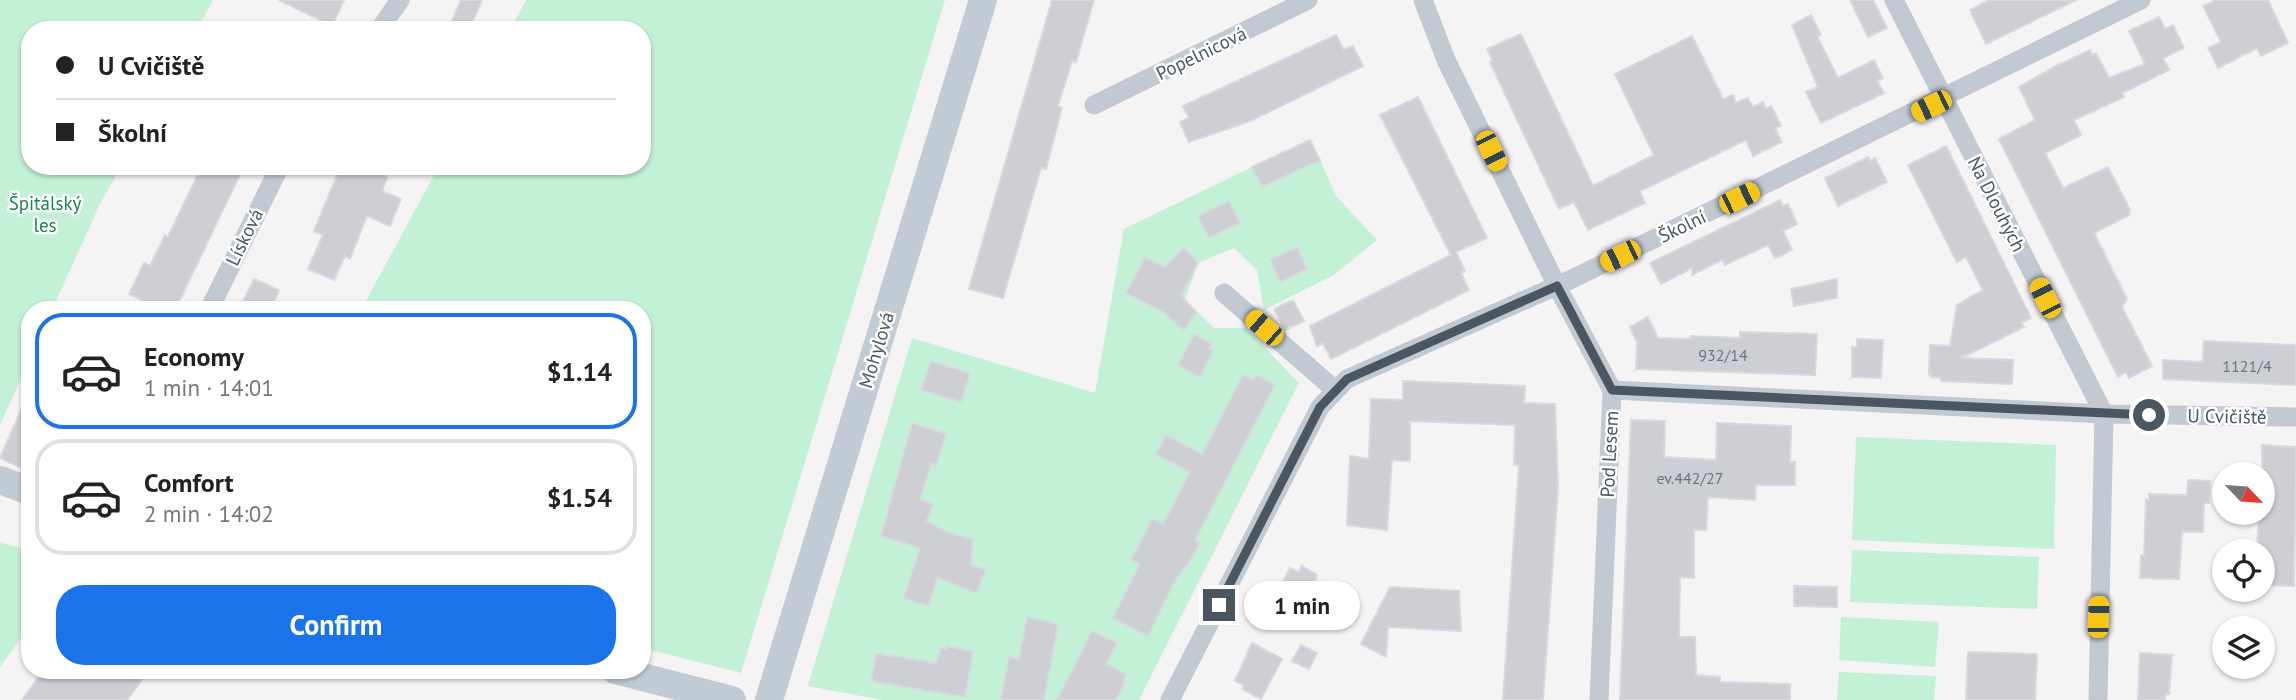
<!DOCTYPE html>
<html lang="en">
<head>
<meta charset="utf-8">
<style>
	:root { --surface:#fff; --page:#f6f6f6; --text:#222; --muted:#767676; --line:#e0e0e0; --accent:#1a73e8 }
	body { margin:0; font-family:"PT Sans",sans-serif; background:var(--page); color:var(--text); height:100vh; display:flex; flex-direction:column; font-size:26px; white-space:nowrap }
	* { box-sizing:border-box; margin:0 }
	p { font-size:23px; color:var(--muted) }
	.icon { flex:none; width:38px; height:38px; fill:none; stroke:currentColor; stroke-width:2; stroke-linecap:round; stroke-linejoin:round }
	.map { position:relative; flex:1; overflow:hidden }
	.sheet { position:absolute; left:21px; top:301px; width:630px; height:378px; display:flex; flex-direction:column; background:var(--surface); border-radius:28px; box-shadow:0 2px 5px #0004 }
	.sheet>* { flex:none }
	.guide { position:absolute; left:21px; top:21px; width:630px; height:154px; border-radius:28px; box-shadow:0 2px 5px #0004; display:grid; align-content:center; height:154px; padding:0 35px; background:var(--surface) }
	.needle { width:46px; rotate:115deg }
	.tools { position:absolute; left:2212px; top:462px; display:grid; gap:14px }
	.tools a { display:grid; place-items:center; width:63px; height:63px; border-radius:50%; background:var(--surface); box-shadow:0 2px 5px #0004; font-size:35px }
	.end { position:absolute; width:32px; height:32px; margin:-16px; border:9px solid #4a5661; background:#fff; box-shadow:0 0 0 4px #fff }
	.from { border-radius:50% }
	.bubble { position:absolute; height:49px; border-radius:24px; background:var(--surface); box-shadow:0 2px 5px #0004; font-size:23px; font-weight:800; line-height:49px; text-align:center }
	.car { position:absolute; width:21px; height:42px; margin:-21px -10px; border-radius:9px; box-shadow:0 0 5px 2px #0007; background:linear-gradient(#f5c518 24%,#345 0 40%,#f5c518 0 76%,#345 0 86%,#f5c518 0) }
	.guide b { display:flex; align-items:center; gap:24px; height:66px; font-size:26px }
	.guide b+b { border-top:2px solid var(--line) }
	.guide i { width:18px; height:18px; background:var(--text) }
	ul { padding:12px 0 0; list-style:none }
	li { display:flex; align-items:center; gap:21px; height:116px; margin:0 14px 10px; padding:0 21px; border:4px solid var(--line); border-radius:28px }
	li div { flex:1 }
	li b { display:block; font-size:26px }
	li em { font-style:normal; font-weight:800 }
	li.selected { border-color:var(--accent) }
	li>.icon { width:63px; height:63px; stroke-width:1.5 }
	.action { display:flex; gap:14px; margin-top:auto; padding:14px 35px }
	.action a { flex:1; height:80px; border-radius:28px; background:var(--accent); color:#fff; font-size:28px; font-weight:800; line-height:80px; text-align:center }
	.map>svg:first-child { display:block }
</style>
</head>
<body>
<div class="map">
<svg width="2296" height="700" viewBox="0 0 2296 700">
	<rect width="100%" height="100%" fill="#f5f3f3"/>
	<g fill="#c3f1d5">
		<path d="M0 0H213L197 30H30V166H121L100 204 52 310H30V359L0 425Z"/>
		<path d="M526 0H945L741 673 642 648V310H361L439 166H642V30H510Z"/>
		<path d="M1320 160 1336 196 1377 240 1334 275 1264 310 1257 270 1234 248 1198 263 1185 300 1214 328H1246L1299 383 1139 700H882L808 686 912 338 1095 393 1124 229 1252 167 1262 187Z"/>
		<path d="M1856 437 2056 445 2054 549 1852 540Z"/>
		<path d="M0 542 30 551V626L0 667Z"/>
		<path d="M1852 550 2039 557 2037 609 1850 602Z"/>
		<path d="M1841 617 1939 622 1935 667 1839 660Z"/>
		<path d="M1839 672 1936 676 1934 700H1837Z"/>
	</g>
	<g fill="#cdcfd5" stroke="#d7d9de" stroke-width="2">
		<path d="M279 0H344L332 26Z"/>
		<path d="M461 0H482L469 30H448Z"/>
		<path d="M1052 0H1094L1076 62 1072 61 1058 106 1062 108 1046 169 1041 168 1003 298 969 289Z"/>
		<path d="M1850 0H1873L1887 28 1868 37Z"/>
		<path d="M1989 0H2076L1986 44 1970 10Z"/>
		<path d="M2216 0H2268L2288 43 2261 56 2257 48 2218 68 2208 48 2221 42 2203 6Z"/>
		<path d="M1811 15 1821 35 1817 36 1838 78 1874 60 1883 78 1877 81 1884 93 1821 123 1806 92 1818 87 1792 25Z"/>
		<path d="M2159 17 2165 29 2173 25 2184 48 2163 58 2169 70 2122 93 2124 97 2074 120 2081 135 2045 153 2063 188 2108 167 2130 210 2129 215 2094 233 2127 299 2122 307 2152 366 2129 378 2126 372 2118 377 1999 139 2035 120 2019 87 2054 67 2090 50 2092 55 2096 53 2109 78 2145 64 2129 31Z"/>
		<path d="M1521 34 1593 186 1654 155 1615 74 1692 36 1723 99 1733 95 1736 103 1748 98 1753 107 1763 102 1766 109 1771 106 1781 126 1775 128 1782 142 1753 156 1746 140 1640 191 1645 203 1588 230 1574 202 1559 209 1490 62 1493 61 1487 49Z"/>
		<path d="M1336 35 1344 50 1353 46 1363 66 1250 121 1189 142 1180 122 1189 118 1183 106Z"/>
		<path d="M1418 97 1487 238 1456 252 1465 271 1461 273 1469 290 1331 359 1323 343 1317 346 1310 326 1451 255 1380 115Z"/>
		<path d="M1310 140 1320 160 1262 187 1252 167Z"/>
		<path d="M1946 146 2031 318 2021 323 2024 327 1961 358 2013 360 2012 384 1941 381V378L1931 377V373L1929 374 1930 345 1950 346 1957 305 1983 290 1966 257 1957 262 1908 165Z"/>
		<path d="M1868 157 1870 161 1875 158 1887 182 1838 206 1825 178Z"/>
		<path d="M202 166H244L175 310H162L129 294 144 263 150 266 165 235 168 237Z"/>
		<path d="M341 166H383L387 178 382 191 401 199 390 226 367 216 350 259 345 256 334 280 308 269 323 235 314 231Z"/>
		<path d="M1780 200 1783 206 1788 204 1797 224 1783 231 1792 250 1775 258 1768 245 1725 265 1722 260 1692 275V268L1661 284 1650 263Z"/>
		<path d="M1229 201 1240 223 1209 238 1198 216Z"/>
		<path d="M1297 247 1307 269 1281 282 1270 260Z"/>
		<path d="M1184 248 1198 263 1181 296 1196 312 1184 330 1163 312 1126 293 1145 257 1164 267Z"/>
		<path d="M254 279 279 290 271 310H239Z"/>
		<path d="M1837 279V298L1794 306 1791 289Z"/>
		<path d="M1293 300 1304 321 1285 330 1274 309Z"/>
		<path d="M1648 317 1658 338 1691 339V336L1740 338V332L1817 334 1815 375 1636 369 1637 342 1630 327Z"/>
		<path d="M1194 334 1211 343 1209 348 1213 350 1200 377 1178 365Z"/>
		<path d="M1857 339 1883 340 1881 378 1852 377V347H1857Z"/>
		<path d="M2204 341 2296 345V385L2163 379V360L2203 362Z"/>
		<path d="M931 361 970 373 961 402 921 390Z"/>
		<path d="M1243 375 1253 380 1256 375 1275 385 1195 540 1200 543 1192 558 1174 582 1148 636 1113 618 1140 564 1131 560 1142 539 1152 519 1163 524 1190 472 1156 454 1166 435 1202 454Z"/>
		<path d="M1403 381 1525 386 1524 403 1555 404 1558 488 1543 700H1503L1519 465H1514L1515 425 1410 421V461L1392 460 1387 530 1347 525 1350 456 1369 459 1371 399 1403 400Z"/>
		<path d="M30 390V472L0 458Z"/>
		<path d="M1631 420 1665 421 1664 457 1716 460 1717 423 1791 426 1790 462H1795V485H1756L1755 500 1708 497 1706 530H1694V578L1680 577 1679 637H1695L1696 675 1720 677V682L1790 684V700H1620Z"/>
		<path d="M912 423 946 434 936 465 931 463 920 500 933 504 927 521 944 531 973 540 971 565 986 570 976 593 937 577 929 606 904 598 920 548 881 536Z"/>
		<path d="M2262 445 2296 447 2294 586 2263 585V551H2257L2259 513H2263Z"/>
		<path d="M2188 480 2210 481 2209 503H2204L2203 532H2182L2179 579 2140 578 2141 555 2144 556 2146 499 2149 500V494L2187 495Z"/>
		<path d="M1302 566 1317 575 1315 581 1326 586 1311 616 1275 598 1290 568 1299 572Z"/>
		<path d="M1794 586 1837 587V607L1794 606Z"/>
		<path d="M1390 587 1459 591 1461 631 1388 627 1386 657 1361 644Z"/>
		<path d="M1027 617 1058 624 1044 700H1001L1009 657 1019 659Z"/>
		<path d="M1092 631 1117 643 1106 664 1126 674 1123 687 1116 700H1057Z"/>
		<path d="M1252 643 1282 659 1261 699 1242 689 1244 685 1235 681Z"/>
		<path d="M1301 645 1317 653 1309 669 1292 661Z"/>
		<path d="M947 646 973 652 965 697 871 681 876 653 936 663 941 648 947 649Z"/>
		<path d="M1968 652 2037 654 2035 700H1966Z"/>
		<path d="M2140 653 2172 655 2169 694H2165V700H2138Z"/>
		<path d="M44 670H149L127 700H22Z"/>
	</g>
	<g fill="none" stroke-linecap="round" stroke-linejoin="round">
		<g stroke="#c1cad2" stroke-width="19">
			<path d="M1423 0 1446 60 1557 286 1612 390 1599 700"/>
			<path d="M1894 0 2104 414 2098 700"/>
			<path d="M379 30 400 0"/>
			<path d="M1094 105 1308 0"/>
			<path d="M1224 293 1334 389"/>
			<path d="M209 310 280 166"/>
			<path d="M1612 390 2104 414 2296 417"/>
			<path d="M1170 700 1320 407 1347 379 1572 279 2141 0"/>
		</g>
		<g stroke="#c1cbd6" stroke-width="28">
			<path d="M0 480 30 491"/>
			<path d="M615 670 732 700"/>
			<path d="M769 700 983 0"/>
		</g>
	</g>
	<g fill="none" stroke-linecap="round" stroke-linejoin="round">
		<path stroke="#4a5661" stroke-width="9" d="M1219 605 1320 407 1347 379 1557 286 1612 390 2149 415"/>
	</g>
	<g text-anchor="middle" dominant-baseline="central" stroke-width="5" stroke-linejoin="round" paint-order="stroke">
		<g font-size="16" fill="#6b747e">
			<text x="1723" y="355">932/14</text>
			<text x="2247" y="366">1121/4</text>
			<text x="1690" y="478">ev.442/27</text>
		</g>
		<g font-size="19" fill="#4a5661" stroke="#fff">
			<text transform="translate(1201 53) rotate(-26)">Popelnicová</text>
			<text transform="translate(1997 204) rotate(63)">Na Dlouhých</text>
			<text transform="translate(1682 226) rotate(-26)">Školní</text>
			<text transform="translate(244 237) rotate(-64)">Lísková</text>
			<text transform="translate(876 350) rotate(-73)">Mohylová</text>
			<text transform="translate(2227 416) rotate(1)">U Cvičiště</text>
			<text transform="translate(1609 454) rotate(-87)">Pod Lesem</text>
		</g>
		<g font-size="19" fill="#17864f" stroke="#fff">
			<text x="45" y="203">Špitálský<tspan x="45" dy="22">les</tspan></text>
		</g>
	</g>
</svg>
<div class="tools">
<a><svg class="needle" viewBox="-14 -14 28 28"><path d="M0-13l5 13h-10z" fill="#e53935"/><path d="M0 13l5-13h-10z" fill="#767676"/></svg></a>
<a><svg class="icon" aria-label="locate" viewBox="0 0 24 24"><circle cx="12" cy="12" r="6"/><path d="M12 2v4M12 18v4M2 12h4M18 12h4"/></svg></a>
<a><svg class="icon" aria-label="layers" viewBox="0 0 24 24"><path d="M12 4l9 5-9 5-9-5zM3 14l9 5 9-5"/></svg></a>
</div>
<i class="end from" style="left:2149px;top:415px"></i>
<i class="end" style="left:1219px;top:605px"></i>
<div class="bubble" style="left:1244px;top:581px;width:116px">1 min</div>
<i class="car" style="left:1931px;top:106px;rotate:244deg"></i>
<i class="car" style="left:1491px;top:151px;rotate:154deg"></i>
<i class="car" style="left:1739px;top:198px;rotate:64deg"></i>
<i class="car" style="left:1620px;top:256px;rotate:244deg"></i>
<i class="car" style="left:2045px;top:298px;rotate:333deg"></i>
<i class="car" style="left:1264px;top:328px;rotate:311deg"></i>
<i class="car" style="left:2098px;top:617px;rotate:2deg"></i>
<div class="guide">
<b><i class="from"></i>U Cvičiště</b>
<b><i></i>Školní</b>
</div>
<section class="sheet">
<ul>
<li class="selected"><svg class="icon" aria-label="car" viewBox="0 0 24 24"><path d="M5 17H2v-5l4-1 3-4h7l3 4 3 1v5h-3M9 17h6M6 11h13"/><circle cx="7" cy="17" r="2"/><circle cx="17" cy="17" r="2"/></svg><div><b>Economy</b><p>1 min · 14:01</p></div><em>$1.14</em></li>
<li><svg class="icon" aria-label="car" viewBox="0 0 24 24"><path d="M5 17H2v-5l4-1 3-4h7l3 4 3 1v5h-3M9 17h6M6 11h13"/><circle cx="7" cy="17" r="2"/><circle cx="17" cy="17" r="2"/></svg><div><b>Comfort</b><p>2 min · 14:02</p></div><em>$1.54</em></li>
</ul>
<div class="action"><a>Confirm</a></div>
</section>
</div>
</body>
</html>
